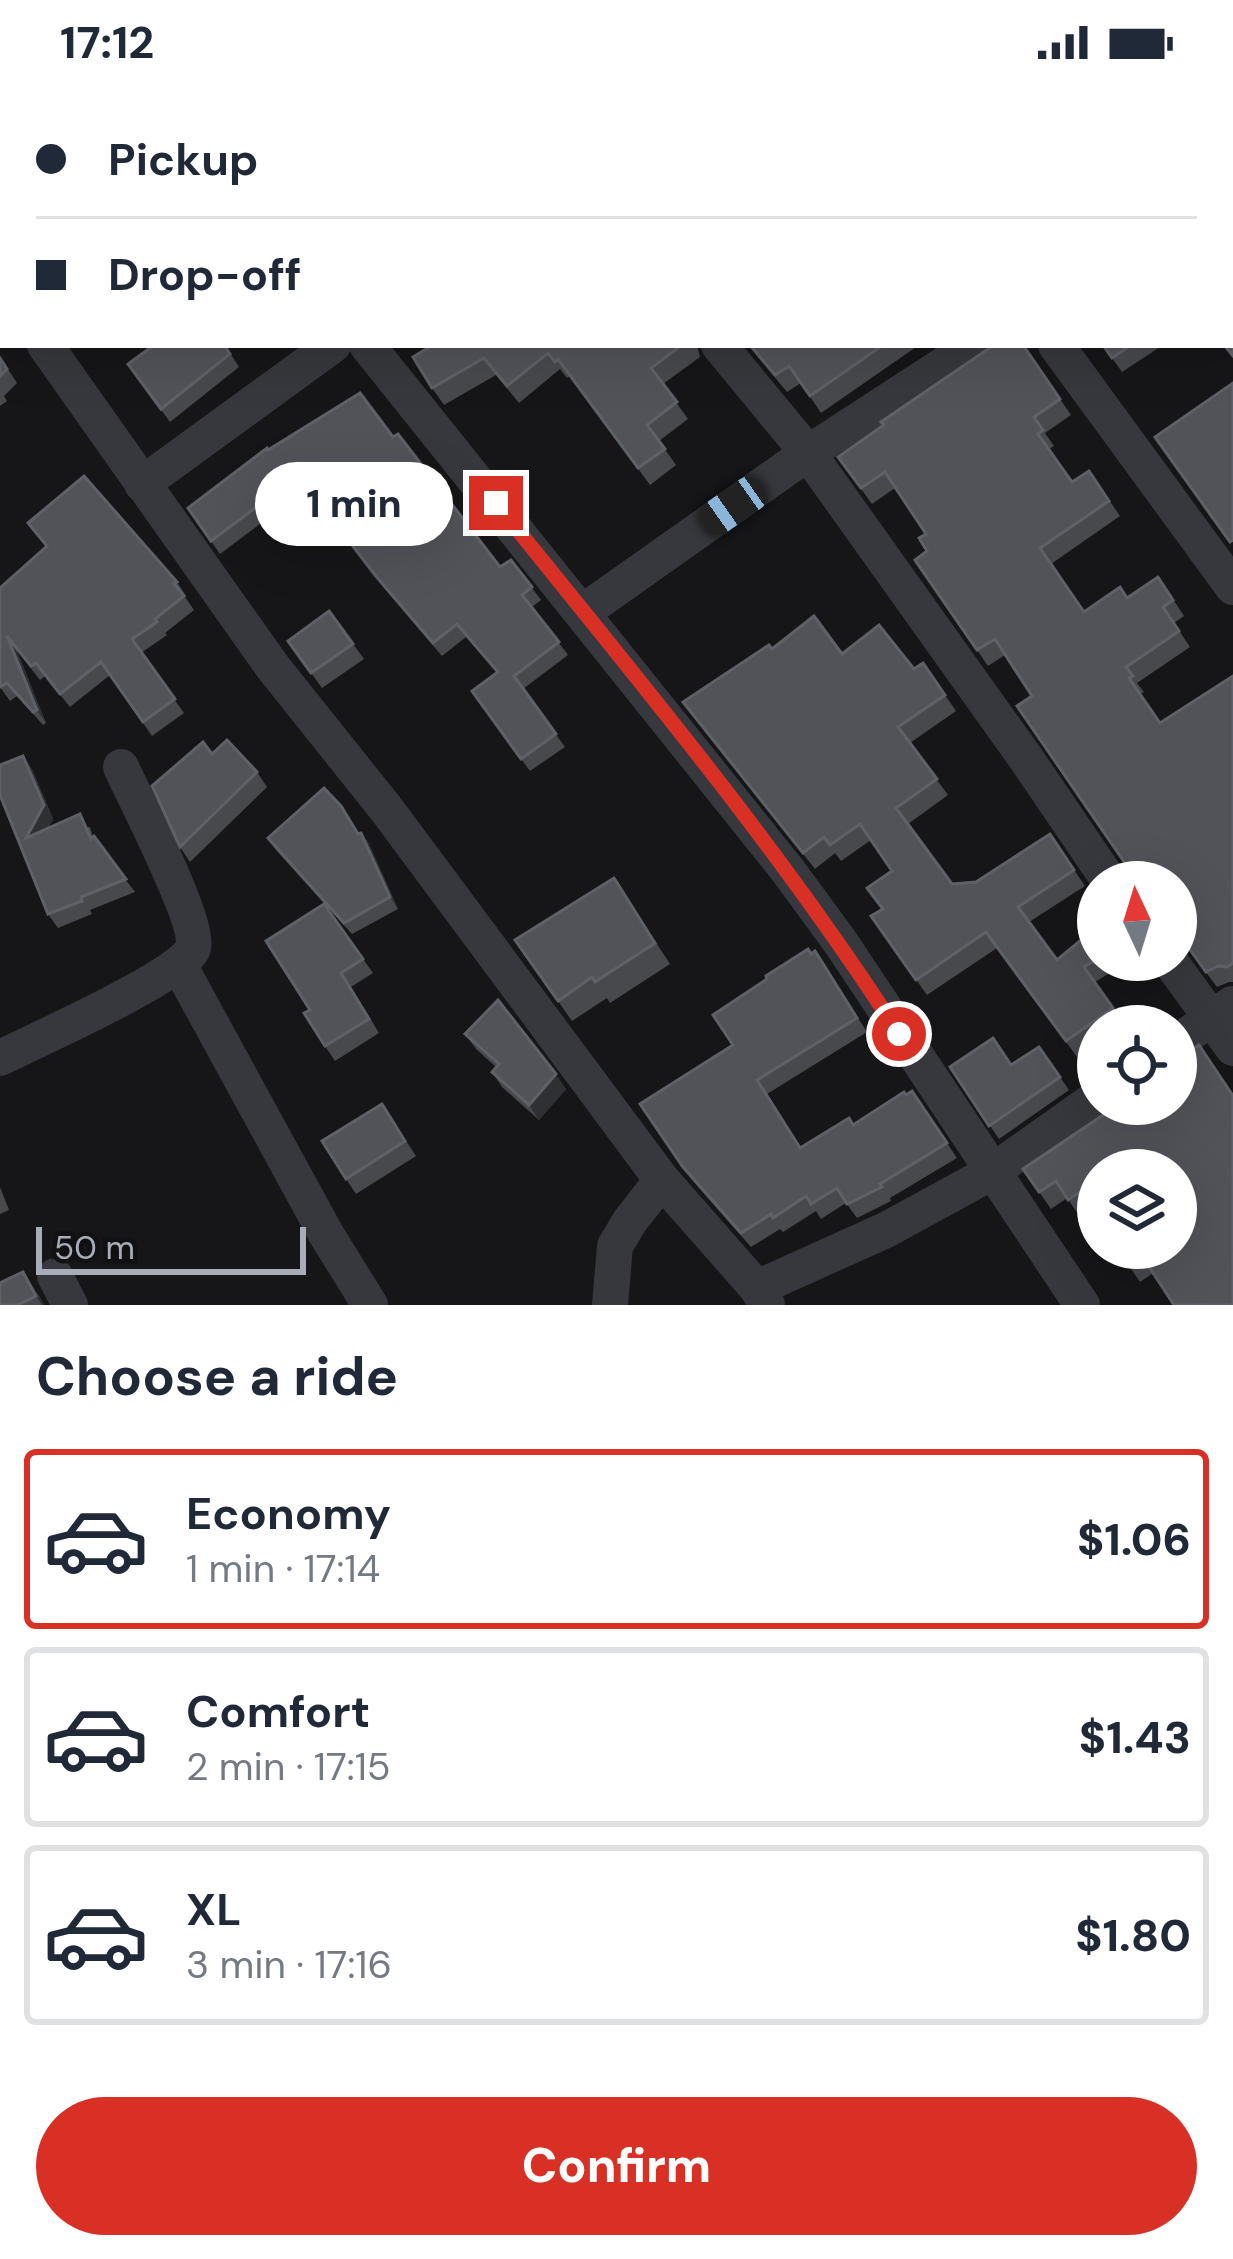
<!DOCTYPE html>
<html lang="en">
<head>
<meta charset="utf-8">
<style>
	:root { --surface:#fff; --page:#f2f2f3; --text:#1f2937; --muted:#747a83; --line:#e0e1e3; --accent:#d93025 }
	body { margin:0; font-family:"DM Sans",sans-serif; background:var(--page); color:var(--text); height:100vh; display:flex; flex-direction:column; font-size:45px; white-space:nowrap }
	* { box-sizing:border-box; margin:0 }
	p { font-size:39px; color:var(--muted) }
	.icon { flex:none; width:66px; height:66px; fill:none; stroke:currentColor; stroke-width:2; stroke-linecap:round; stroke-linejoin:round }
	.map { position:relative; height:1221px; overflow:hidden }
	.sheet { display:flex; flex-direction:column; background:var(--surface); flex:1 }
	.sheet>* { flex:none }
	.banner { position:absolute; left:0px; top:0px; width:1233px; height:264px; box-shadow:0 12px 48px #0002; display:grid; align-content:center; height:264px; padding:0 36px; background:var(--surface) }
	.needle { width:78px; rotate:356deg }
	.tools { position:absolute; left:1077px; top:777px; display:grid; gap:24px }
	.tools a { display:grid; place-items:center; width:120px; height:120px; border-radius:50%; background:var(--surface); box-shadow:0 12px 48px #0002; font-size:60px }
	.scale { position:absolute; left:36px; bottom:30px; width:270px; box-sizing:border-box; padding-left:12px; border:6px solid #a8adb8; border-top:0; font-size:33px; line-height:42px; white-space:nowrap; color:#a8adb8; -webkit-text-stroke:9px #111113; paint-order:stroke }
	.end { position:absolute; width:54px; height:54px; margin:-27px; border:15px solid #d93025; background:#fff; box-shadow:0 0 0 6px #fff }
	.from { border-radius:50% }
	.bubble { position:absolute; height:84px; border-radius:42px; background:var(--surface); box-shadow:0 12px 48px #0002; font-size:39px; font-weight:800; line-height:84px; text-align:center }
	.car { position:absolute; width:36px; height:72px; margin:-36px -18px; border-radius:15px; box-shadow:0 0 9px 3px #0007; background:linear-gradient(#222 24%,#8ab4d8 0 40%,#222 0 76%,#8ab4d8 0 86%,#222 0) }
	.banner b { display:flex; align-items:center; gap:42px; height:114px; font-size:45px }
	.banner b+b { border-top:3px solid var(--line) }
	.banner i { width:30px; height:30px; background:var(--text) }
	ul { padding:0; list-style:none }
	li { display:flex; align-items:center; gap:36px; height:180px; margin:0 24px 18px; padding:0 12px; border:6px solid var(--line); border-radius:12px }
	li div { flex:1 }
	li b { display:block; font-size:45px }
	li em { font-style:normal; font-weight:800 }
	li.on { border-color:var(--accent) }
	li>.icon { width:108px; height:108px; stroke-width:1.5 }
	h2 { padding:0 36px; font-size:54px; line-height:144px }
	.cta { display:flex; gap:24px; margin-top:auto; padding:24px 36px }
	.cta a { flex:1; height:138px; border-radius:72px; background:var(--accent); color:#fff; font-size:48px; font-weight:800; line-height:138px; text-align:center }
	.status { display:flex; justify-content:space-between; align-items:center; height:84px; padding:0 60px; background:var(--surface); direction:ltr }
	.status svg { height:33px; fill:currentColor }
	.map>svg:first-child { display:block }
</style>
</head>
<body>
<div class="status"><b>17:12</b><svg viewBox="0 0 49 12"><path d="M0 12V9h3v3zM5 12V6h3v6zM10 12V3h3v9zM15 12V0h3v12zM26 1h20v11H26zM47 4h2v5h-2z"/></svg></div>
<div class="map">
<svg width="1233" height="1221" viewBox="0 0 1233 1221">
	<rect width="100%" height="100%" fill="#161618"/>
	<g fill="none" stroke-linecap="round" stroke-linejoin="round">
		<g stroke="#37383d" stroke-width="36">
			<path d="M177 0 179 3"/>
			<path d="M497 0 499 3"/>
			<path d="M848 0 850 3"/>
			<path d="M1122 0 1125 3"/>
			<path d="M1230 86 1233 84"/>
			<path d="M1230 135 1233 138"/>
			<path d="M0 186 3 191"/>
			<path d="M45 261 272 582 387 726 662 1096 757 1204 767 1221"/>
			<path d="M367 261 789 788 841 859 1082 1221"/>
			<path d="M719 261 808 369 1027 676 1110 798"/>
			<path d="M1056 261 1233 503"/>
			<path d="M142 400 333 261"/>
			<path d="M583 528 808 369 974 261"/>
			<path d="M1169 876 1233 964"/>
			<path d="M179 881 326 1150 370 1221"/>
			<path d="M1176 959 1232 920"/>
			<path d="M0 974C30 959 187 889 193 864 200 838 135 714 121 683"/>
			<path d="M55 1192 70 1221"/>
			<path d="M757 1204 886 1146 992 1088 1098 1013"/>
			<path d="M610 1221 615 1162 630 1137 662 1096"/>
		</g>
	</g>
	<g fill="#47494d">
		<path d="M191 0H468L471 3H193Z"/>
		<path d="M154 261H225L239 283 170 338 128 280Z"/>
		<path d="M433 261H697L700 273 663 300 688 335 659 357 676 381 650 401 570 292 567 294 560 285 519 319 496 291 444 321 432 304Z"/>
		<path d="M748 261H919L821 329 801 299 787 308Z"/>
		<path d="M1023 261 1071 331 1045 349 1054 362 1049 365 1072 398 1089 387 1120 432 1051 480 1084 528 1127 514 1169 509 1184 532 1174 539 1190 563 1137 599 1144 608 1140 610 1160 639 1233 592V898H1229L1217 903 1176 848V798L1032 612 1005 571 988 582 915 476 927 467 926 450 895 404 872 420 838 373Z"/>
		<path d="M1103 261H1163L1122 288Z"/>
		<path d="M0 273 17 299 4 312 7 317 0 322Z"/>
		<path d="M393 353 500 483 511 476 541 516 532 523 568 571 523 605 565 663 530 687 472 607 497 589 466 553 442 572 384 504 331 435 327 438 323 433 300 451 280 425 220 470 188 424 268 366Z"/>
		<path d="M28 439 177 498 186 512 185 513 194 526 165 549 167 551 141 569 184 629 152 652 110 591 70 623 45 592 40 596 16 565 46 639 43 641 17 612 10 617 0 603 46 463Z"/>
		<path d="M329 527 364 575 322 604 288 557Z"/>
		<path d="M772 565 842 570 914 585 923 579 956 627 910 659 948 711 908 740 952 800 976 798 1050 750 1085 802 1029 838 1057 876 1098 842V876H1131L1095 898 1124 939 1120 942H1098V958L1077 973 997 864 927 911 871 832 882 826 892 787 871 756 841 777 835 769 815 785 683 618Z"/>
		<path d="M212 670 257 688 267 703 190 778 180 763Z"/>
		<path d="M32 685 53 735 48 744 90 743 93 753 135 808 90 826 92 830 58 844 48 830Z"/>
		<path d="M361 749 369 760 398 825 352 850 276 766 268 754Z"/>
		<path d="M614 794 670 880 610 919 607 914 572 937 515 856Z"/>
		<path d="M324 820 373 889 351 903 379 949 335 977 325 962 310 926Z"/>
		<path d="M815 867 867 948 767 1010 801 1063 853 1041 912 1007 957 1074 890 1114 891 1117 857 1134 846 1119 821 1135 816 1127 783 1148 780 1145 751 1163 693 1097 640 1020 733 961 767 895Z"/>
		<path d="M465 950 566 1005 539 1036 502 1003 492 988 496 983 476 965Z"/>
		<path d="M1039 963 1069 1006 999 1055 950 983 1012 981Z"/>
		<path d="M382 1020 416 1072 356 1110 346 1095Z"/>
		<path d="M1176 1020 1153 1189 1140 1198 1091 1126 1080 1133 1067 1114 1051 1125 1023 1085Z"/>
		<path d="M0 1103 9 1126 0 1130Z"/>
		<path d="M38 1210 44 1221H0Z"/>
	</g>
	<g fill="#2f3033">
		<path d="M7 552 16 565 46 639 37 626Z"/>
		<path d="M23 672 32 685 53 735 36 768 26 754Z"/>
		<path d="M361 749 369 760 398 825 390 813Z"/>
		<path d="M556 990 566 1005 539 1036 529 1021Z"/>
		<path d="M23 1188 38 1210 44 1221H42L36 1212Z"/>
	</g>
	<g fill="#525359" stroke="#5f6168" stroke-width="3">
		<path d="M0 0H113L115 3H3V155L0 150Z"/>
		<path d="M191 0H455L450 3H193Z"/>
		<path d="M537 0H798L800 3H539Z"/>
		<path d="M878 0H1046L1048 3H880Z"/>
		<path d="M1064 0H1096L1098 3H1061Z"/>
		<path d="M1134 0H1233V49L1230 48V3H1137Z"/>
		<path d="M1230 192 1233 196V272L1224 261H1230Z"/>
		<path d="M154 261H224L230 270 161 325 128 280Z"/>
		<path d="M433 261H682L651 284 677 318 647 341 665 365 638 384 558 275 555 278 548 269 507 302 484 274 432 304 413 273Z"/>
		<path d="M750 261H883L810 312 789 282 775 291Z"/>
		<path d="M994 261H1023L1060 315 1034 333 1043 346 1038 350 1072 398 1089 387 1109 417 1040 464 1084 528 1120 503 1127 514 1158 493 1173 516 1163 523 1179 547 1126 583 1133 592 1129 594 1160 639 1233 592V879L1227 883 1218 882 1206 888 1176 846V798H1138L1017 622 1032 612 995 555 977 566 915 476 927 467 919 454 926 450 885 388 861 404 838 373 884 341 881 338Z"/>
		<path d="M1103 261H1131L1112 274Z"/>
		<path d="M0 274 7 285 0 292Z"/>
		<path d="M1233 299V456L1230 458 1155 353Z"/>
		<path d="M360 309 393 353 398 350 500 483 511 476 532 503 522 511 559 558 514 592 556 650 521 675 472 607 498 588 457 540 433 559 375 491 322 422 318 425 314 420 291 438 271 412 211 457 188 424 267 364 268 366Z"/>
		<path d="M84 392 177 498 174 500 184 512 155 535 157 538 132 555 175 615 143 638 101 578 60 610 36 579 31 582 7 552 37 626 33 628 7 599 0 603V504L47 462 28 439Z"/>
		<path d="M329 527 353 560 311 589 288 557Z"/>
		<path d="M814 532 842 570 879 541 914 585 923 579 945 611 898 643 937 695 896 724 952 800 976 798 1050 750 1074 786 1018 823 1057 876 1098 842V874L1084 883 1113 924 1066 957 986 848 916 896 871 832 883 825 867 804 892 787 860 740 830 761 824 753 803 769 683 618 769 561 772 565Z"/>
		<path d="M227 656 257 688 180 763 152 702 203 658 212 670Z"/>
		<path d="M23 672 44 721 26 754 80 730 91 755 94 752 126 795 81 813 82 817 48 830 0 711V681Z"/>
		<path d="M324 704 341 722 358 750 361 749 390 813 344 839 268 754Z"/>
		<path d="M614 794 655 859 595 898 592 893 558 917 515 856Z"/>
		<path d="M324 820 363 875 341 889 369 935 325 962 304 929 310 926 266 857Z"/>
		<path d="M808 865 811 870 815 867 857 934 757 996 800 1064 849 1034 853 1041 904 1008 906 1011 912 1007 947 1059 880 1100 882 1103 847 1120 837 1104 811 1120 806 1112 773 1134 771 1130 741 1149 683 1083 640 1020 733 961 713 931 767 895 766 892Z"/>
		<path d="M498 916 556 990 529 1021 492 988 499 980 465 950Z"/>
		<path d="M993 954 1011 981 1039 963 1060 993 989 1042 950 983Z"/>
		<path d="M1199 961 1233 1012V1221H1174L1142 1172 1129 1181 1117 1164H1176V1086H1098V1135L1080 1108 1068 1116 1056 1097 1039 1108 1023 1085 1115 1023 1113 1020H1176V976Z"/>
		<path d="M382 1020 405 1057 346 1095 322 1057Z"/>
		<path d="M23 1188 36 1212 18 1221H0V1199Z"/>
	</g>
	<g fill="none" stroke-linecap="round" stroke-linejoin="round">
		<path stroke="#d93025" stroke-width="15" d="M496 419C635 592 779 763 899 950"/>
	</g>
</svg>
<div class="tools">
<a><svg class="needle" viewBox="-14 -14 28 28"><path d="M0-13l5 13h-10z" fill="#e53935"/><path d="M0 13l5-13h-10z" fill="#747a83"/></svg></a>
<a><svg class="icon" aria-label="locate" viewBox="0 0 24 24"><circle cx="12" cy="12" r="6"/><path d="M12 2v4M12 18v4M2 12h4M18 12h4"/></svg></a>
<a><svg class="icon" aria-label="layers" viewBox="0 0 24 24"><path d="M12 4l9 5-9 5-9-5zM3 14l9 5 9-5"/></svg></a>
</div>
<div class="scale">50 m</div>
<i class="end from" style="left:899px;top:950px"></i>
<i class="end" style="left:496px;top:419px"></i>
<div class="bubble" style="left:255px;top:378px;width:198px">1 min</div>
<i class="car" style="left:733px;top:422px;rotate:235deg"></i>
<div class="banner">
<b><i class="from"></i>Pickup</b>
<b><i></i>Drop-off</b>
</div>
</div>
<section class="sheet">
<h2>Choose a ride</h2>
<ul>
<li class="on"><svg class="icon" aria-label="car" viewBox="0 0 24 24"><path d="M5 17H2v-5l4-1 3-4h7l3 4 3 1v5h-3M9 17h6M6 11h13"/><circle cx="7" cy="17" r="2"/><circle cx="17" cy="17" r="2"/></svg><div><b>Economy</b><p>1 min · 17:14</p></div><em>$1.06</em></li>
<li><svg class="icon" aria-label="car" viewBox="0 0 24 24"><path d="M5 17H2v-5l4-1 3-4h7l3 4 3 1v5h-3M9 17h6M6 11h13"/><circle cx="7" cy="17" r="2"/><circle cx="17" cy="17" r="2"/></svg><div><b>Comfort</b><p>2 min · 17:15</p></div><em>$1.43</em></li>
<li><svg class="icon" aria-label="car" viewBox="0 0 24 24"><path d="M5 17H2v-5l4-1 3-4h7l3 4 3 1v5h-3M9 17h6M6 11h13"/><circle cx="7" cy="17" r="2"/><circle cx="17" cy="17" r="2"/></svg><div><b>XL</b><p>3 min · 17:16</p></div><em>$1.80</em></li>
</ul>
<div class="cta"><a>Confirm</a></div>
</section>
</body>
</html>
